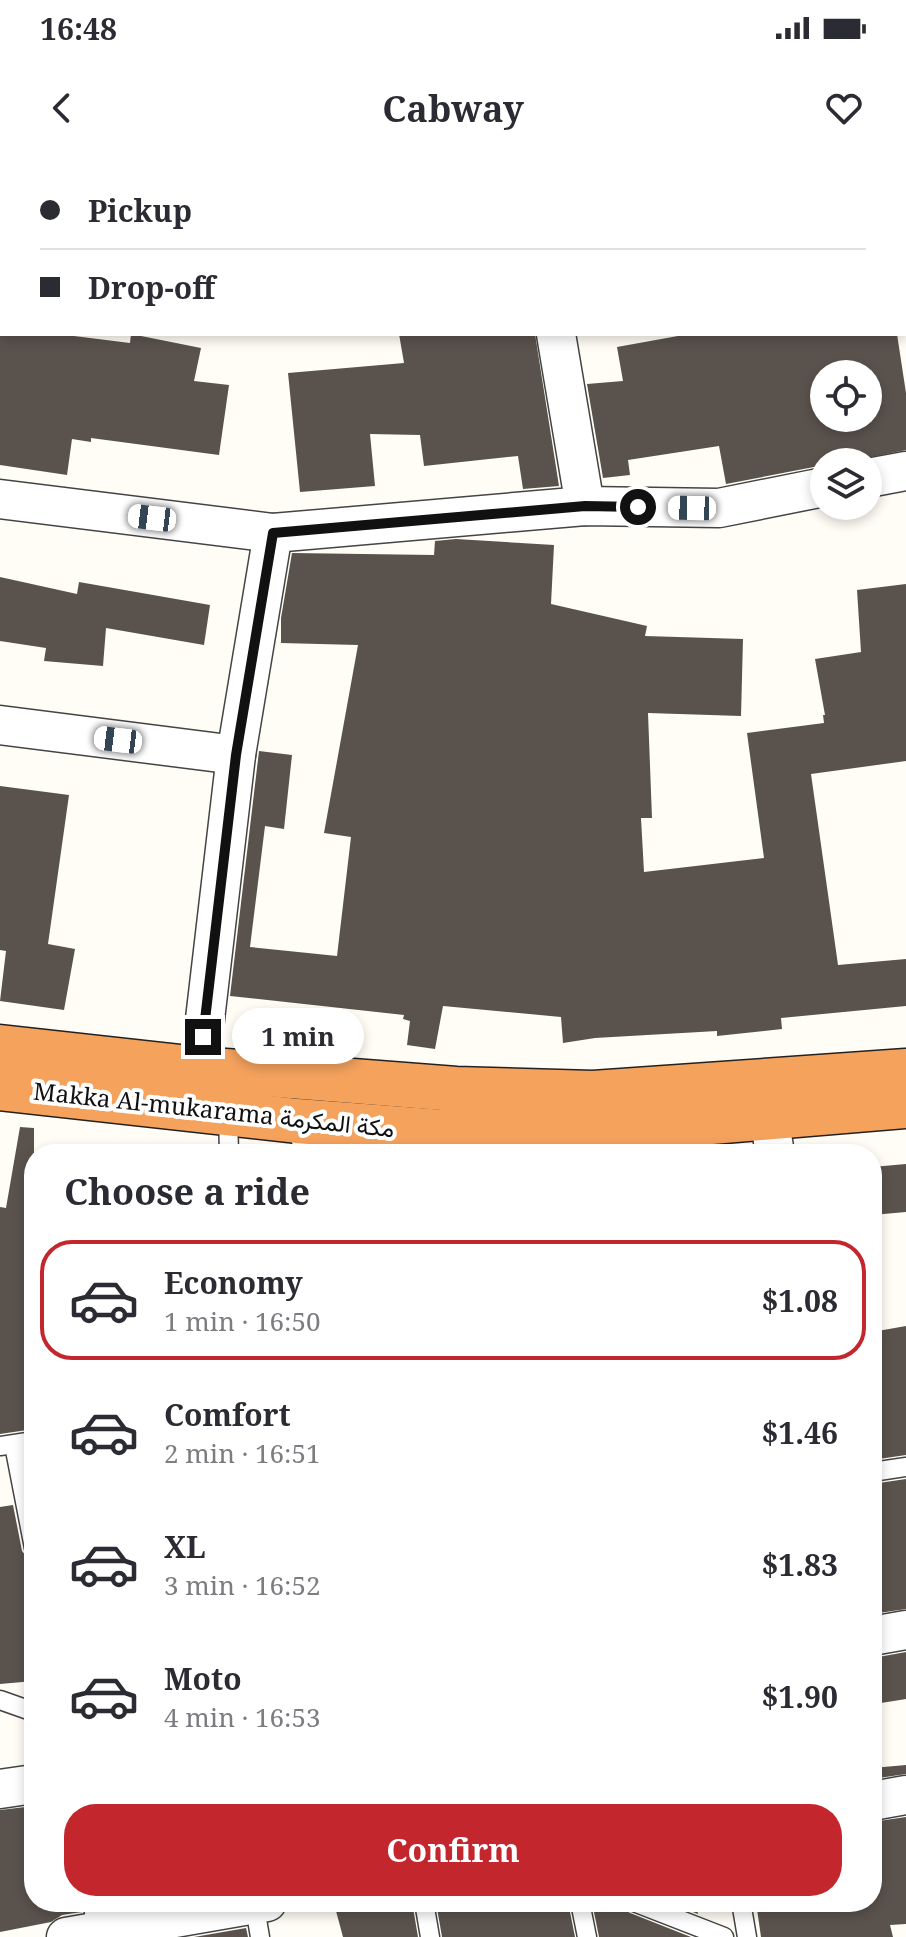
<!DOCTYPE html>
<html lang="en">
<head>
<meta charset="utf-8">
<style>
	:root { --surface:#fff; --page:#f2f2f3; --text:#2b2b33; --muted:#7c7c81; --line:#e1e1e2; --accent:#c4262e }
	body { margin:0; font-family:"Noto Serif",Vazirmatn,serif; background:var(--page); color:var(--text); height:100vh; display:flex; flex-direction:column; font-size:30px; white-space:nowrap }
	* { box-sizing:border-box; margin:0 }
	p { font-size:26px; color:var(--muted) }
	.icon { flex:none; width:44px; height:44px; fill:none; stroke:currentColor; stroke-width:2; stroke-linecap:round; stroke-linejoin:round }
	.map { position:relative; flex:1; overflow:hidden }
	.sheet { position:absolute; left:24px; top:984px; width:858px; height:768px; display:flex; flex-direction:column; background:var(--surface); border-radius:32px; box-shadow:0 4px 12px #0003 }
	.sheet>* { flex:none }
	.banner { position:absolute; left:0px; top:0px; width:906px; height:176px; box-shadow:0 4px 12px #0003; display:grid; align-content:center; height:176px; padding:0 40px; background:var(--surface) }
	.buttons { position:absolute; left:810px; top:200px; display:grid; gap:16px }
	.buttons a { display:grid; place-items:center; width:72px; height:72px; border-radius:50%; background:var(--surface); box-shadow:0 4px 12px #0003; font-size:40px }
	.end { position:absolute; width:36px; height:36px; margin:-18px; border:10px solid #111; background:#fff; box-shadow:0 0 0 4px #fff }
	.from { border-radius:50% }
	.bubble { position:absolute; height:56px; border-radius:28px; background:var(--surface); box-shadow:0 4px 12px #0003; font-size:26px; font-weight:700; line-height:56px; text-align:center }
	.car { position:absolute; width:24px; height:48px; margin:-24px -12px; border-radius:10px; box-shadow:0 0 6px 2px #0007; background:linear-gradient(#fff 24%,#345 0 40%,#fff 0 76%,#345 0 86%,#fff 0) }
	.banner b { display:flex; align-items:center; gap:28px; height:76px; font-size:30px }
	.banner b+b { border-top:2px solid var(--line) }
	.banner i { width:20px; height:20px; background:var(--text) }
	ul { padding:0; list-style:none }
	li { display:flex; align-items:center; gap:24px; height:120px; margin:0 16px 12px; padding:0 24px; border:4px solid transparent; border-radius:32px }
	li div { flex:1 }
	li b { display:block; font-size:30px }
	li em { font-style:normal; font-weight:700 }
	li.on { border-color:var(--accent) }
	li>.icon { width:72px; height:72px; stroke-width:1.5 }
	h2 { padding:0 40px; font-size:36px; line-height:96px }
	.button { display:flex; gap:16px; margin-top:auto; padding:16px 40px }
	.button a { flex:1; height:92px; border-radius:32px; background:var(--accent); color:#fff; font-size:32px; font-weight:700; line-height:92px; text-align:center }
	.status { display:flex; justify-content:space-between; align-items:center; height:56px; padding:0 40px; background:var(--surface); direction:ltr }
	.status svg { height:22px; fill:currentColor }
	header { display:flex; justify-content:space-between; align-items:center; height:104px; padding:0 40px; background:var(--surface); font-size:36px; font-weight:700 }
	.map>svg:first-child { display:block }
</style>
</head>
<body>
<div class="status"><b>16:48</b><svg viewBox="0 0 49 12"><path d="M0 12V9h3v3zM5 12V6h3v6zM10 12V3h3v9zM15 12V0h3v12zM26 1h20v11H26zM47 4h2v5h-2z"/></svg></div>
<header><svg class="icon" aria-label="back" viewBox="0 0 24 24"><path d="M15 5l-7 7 7 7"/></svg>Cabway<svg class="icon" aria-label="heart" viewBox="0 0 24 24"><path d="M12 20l-8-8c-3-5 5-10 8-4 3-6 11-1 8 4z"/></svg></header>
<div class="map">
<svg width="906" height="1777" viewBox="0 0 906 1777">
	<rect width="100%" height="100%" fill="#fffdf5"/>
	<g fill="#5a524d" fill-rule="evenodd">
		<path d="M0 174H58L130 183 131 174 201 188 194 221 229 225 219 295 91 278V282L72 279 67 315 0 305Z"/>
		<path d="M399 174H535L559 326 523 329 518 296 424 306 420 275 370 274 375 326 300 332 288 213 404 203Z"/>
		<path d="M689 174H897L906 233V290L856 300 824 302V305L726 324 719 286 628 300 630 315 603 318 587 224 623 221 617 187ZM824 214H868V258H824Z"/>
		<path d="M456 379 554 385 551 444 647 466 645 476 743 479 741 556 648 553 652 658H641L644 712 764 698 747 573 824 563 823 555H825L815 499 861 492 857 430 906 424V601L811 614 838 805 906 799V846L781 858 782 869 717 876V871L595 878 563 883 561 857 443 846 435 889 407 885 410 861 403 859 404 855 230 836 259 591 292 595 284 669 265 666 250 787 337 796 351 677 324 673 358 485 281 483V458L292 393 434 395 435 381Z"/>
		<path d="M0 417 77 434 79 422 210 445 204 485 106 468 103 506 44 501 46 488 0 481Z"/>
		<path d="M0 626 69 635 48 784 75 789 64 850 0 841 6 791 0 790Z"/>
		<path d="M20 967 34 968V1269L0 1274V1047L6 1048Z"/>
		<path d="M906 1004V1052L872 1055V1007Z"/>
		<path d="M906 1166V1295L872 1300V1172Z"/>
		<path d="M906 1319V1449L872 1454V1324Z"/>
		<path d="M13 1345 22 1391 26 1396 34 1400V1454H30L34 1521 0 1524V1347Z"/>
		<path d="M906 1492V1539L881 1543 873 1498Z"/>
		<path d="M906 1605V1614L872 1619V1608Z"/>
		<path d="M34 1646V1742H81L82 1752 62 1755 51 1762 0 1772V1650Z"/>
		<path d="M906 1657V1764L890 1765 893 1777H761L756 1742H872V1662Z"/>
		<path d="M372 1742H412L418 1777H343L336 1751Z"/>
		<path d="M436 1742H568L575 1777H442Z"/>
		<path d="M592 1742H622L624 1749 630 1753 691 1777H599Z"/>
		<path d="M667 1742H696L698 1754Z"/>
		<path d="M246 1768 248 1777H194Z"/>
	</g>
	<g fill="none" stroke-linecap="round" stroke-linejoin="round">
		<defs>
			<g id="lane">
				<path d="M228 953 229 994"/>
				<path d="M298 961 303 994"/>
				<path d="M14 1285 34 1388"/>
				<path d="M0 1286 34 1281"/>
				<path d="M872 1312 906 1307"/>
				<path d="M0 1540 34 1552"/>
				<path d="M93 1742 96 1774"/>
				<path d="M254 1742 260 1777"/>
				<path d="M424 1742 430 1777"/>
				<path d="M580 1742 587 1777"/>
				<path d="M634 1742 724 1777"/>
				<path d="M741 1742 747 1777"/>
			</g>
			<g id="street">
				<path d="M155 0 168 2"/>
				<path d="M527 0V2"/>
				<path d="M311 2 351 0"/>
				<path d="M556 174 585 346"/>
				<path d="M868 318 906 311"/>
				<path d="M0 339 273 373 585 346 719 348 824 327"/>
				<path d="M0 565 236 595"/>
				<path d="M196 936 236 595 273 373"/>
				<path d="M769 956 775 994"/>
				<path d="M872 1476 906 1470"/>
				<path d="M0 1629 34 1624"/>
				<path d="M872 1641 906 1635"/>
				<path d="M66 1777 267 1742"/>
			</g>
			<g id="highway">
				<path d="M0 887 199 909 456 929 593 933 906 911"/>
				<path d="M0 928 297 961 443 972 615 970 906 946"/>
			</g>
		</defs>
		<use href="#lane" stroke="#444" stroke-width="21"/>
		<use href="#street" stroke="#444" stroke-width="41"/>
		<use href="#highway" stroke="#222" stroke-width="47"/>
		<use href="#lane" stroke="#fff" stroke-width="18"/>
		<use href="#street" stroke="#fff" stroke-width="38"/>
		<use href="#highway" stroke="#f5a25d" stroke-width="44"/>
	</g>
	<g fill="none" stroke-linecap="round" stroke-linejoin="round">
		<path stroke="#111" stroke-width="10" d="M203 877 236 595 273 373 585 346 638 347"/>
	</g>
	<g text-anchor="middle" dominant-baseline="central" stroke-width="8" stroke-linejoin="round" paint-order="stroke">
		<g font-size="24" fill="#111" stroke="#fff">
			<text transform="translate(214 949) rotate(6)">Makka Al-mukarama مكة المكرمة</text>
		</g>
	</g>
</svg>
<div class="buttons">
<a><svg class="icon" aria-label="locate" viewBox="0 0 24 24"><circle cx="12" cy="12" r="6"/><path d="M12 2v4M12 18v4M2 12h4M18 12h4"/></svg></a>
<a><svg class="icon" aria-label="layers" viewBox="0 0 24 24"><path d="M12 4l9 5-9 5-9-5zM3 14l9 5 9-5"/></svg></a>
</div>
<i class="end from" style="left:638px;top:347px"></i>
<i class="end" style="left:203px;top:877px"></i>
<div class="bubble" style="left:232px;top:848px;width:132px">1 min</div>
<i class="car" style="left:692px;top:348px;rotate:271deg"></i>
<i class="car" style="left:152px;top:358px;rotate:277deg"></i>
<i class="car" style="left:118px;top:580px;rotate:277deg"></i>
<div class="banner">
<b><i class="from"></i>Pickup</b>
<b><i></i>Drop-off</b>
</div>
<section class="sheet">
<h2>Choose a ride</h2>
<ul>
<li class="on"><svg class="icon" aria-label="car" viewBox="0 0 24 24"><path d="M5 17H2v-5l4-1 3-4h7l3 4 3 1v5h-3M9 17h6M6 11h13"/><circle cx="7" cy="17" r="2"/><circle cx="17" cy="17" r="2"/></svg><div><b>Economy</b><p>1 min · 16:50</p></div><em>$1.08</em></li>
<li><svg class="icon" aria-label="car" viewBox="0 0 24 24"><path d="M5 17H2v-5l4-1 3-4h7l3 4 3 1v5h-3M9 17h6M6 11h13"/><circle cx="7" cy="17" r="2"/><circle cx="17" cy="17" r="2"/></svg><div><b>Comfort</b><p>2 min · 16:51</p></div><em>$1.46</em></li>
<li><svg class="icon" aria-label="car" viewBox="0 0 24 24"><path d="M5 17H2v-5l4-1 3-4h7l3 4 3 1v5h-3M9 17h6M6 11h13"/><circle cx="7" cy="17" r="2"/><circle cx="17" cy="17" r="2"/></svg><div><b>XL</b><p>3 min · 16:52</p></div><em>$1.83</em></li>
<li><svg class="icon" aria-label="car" viewBox="0 0 24 24"><path d="M5 17H2v-5l4-1 3-4h7l3 4 3 1v5h-3M9 17h6M6 11h13"/><circle cx="7" cy="17" r="2"/><circle cx="17" cy="17" r="2"/></svg><div><b>Moto</b><p>4 min · 16:53</p></div><em>$1.90</em></li>
</ul>
<div class="button"><a>Confirm</a></div>
</section>
</div>
</body>
</html>
